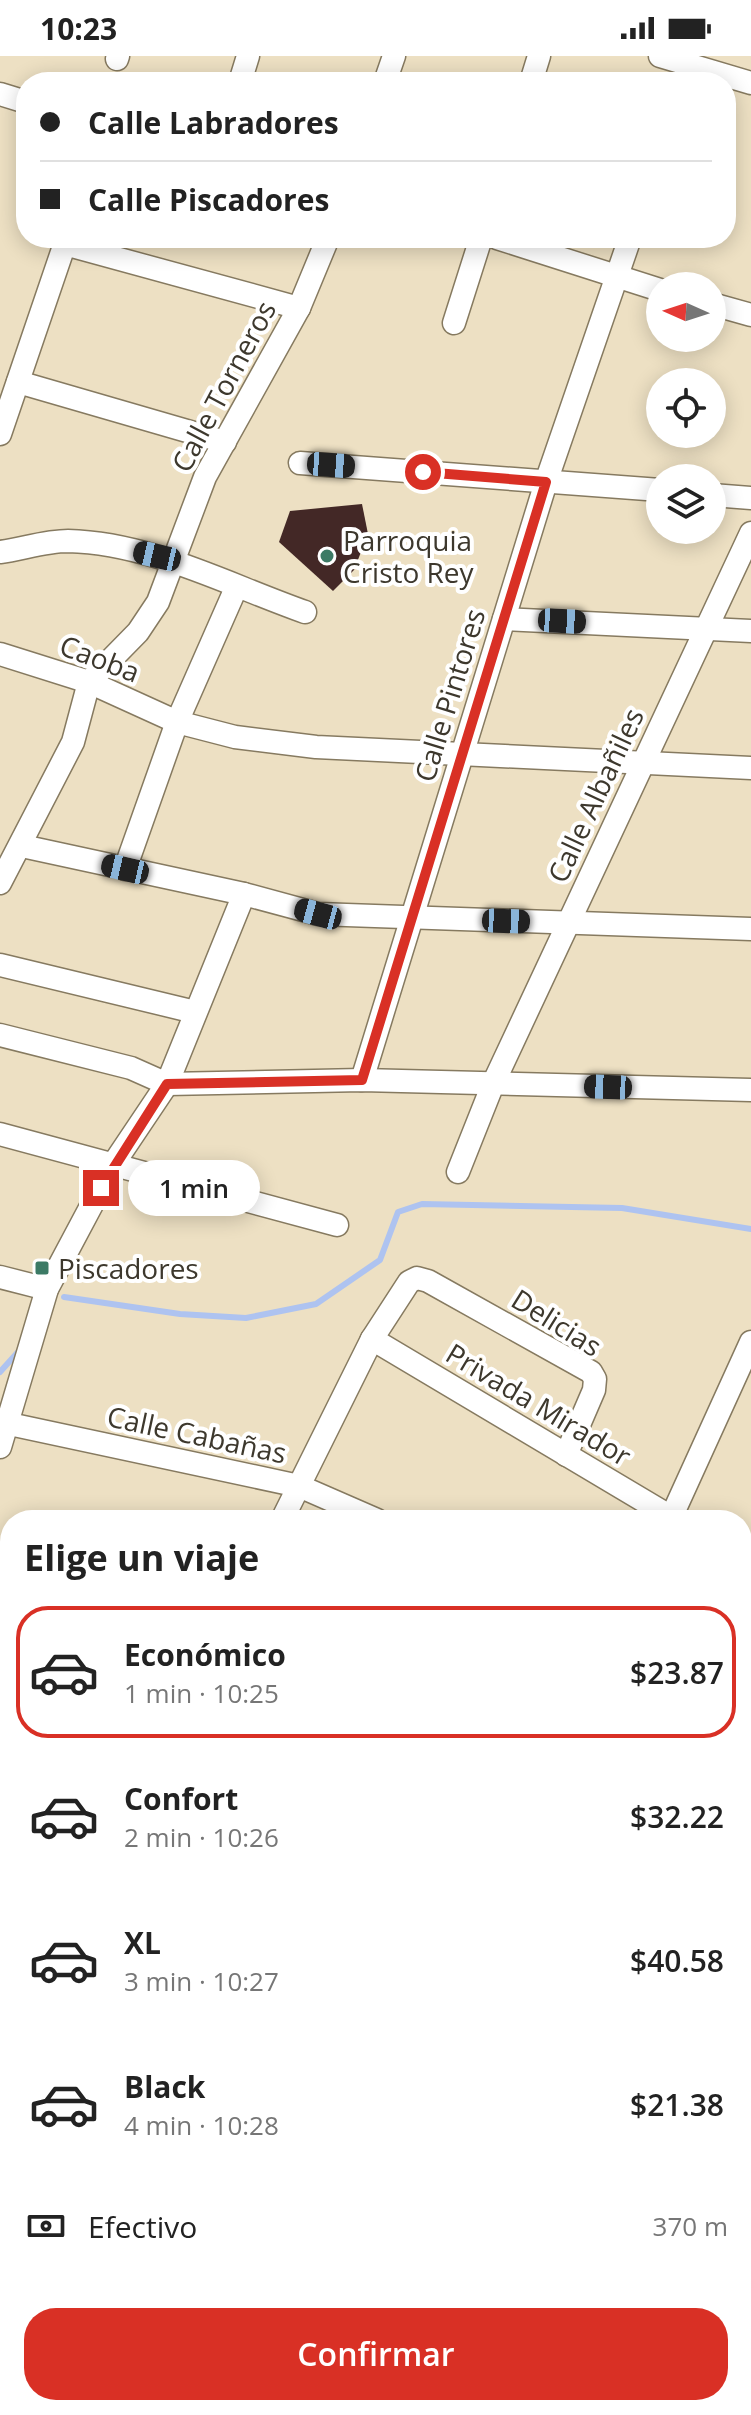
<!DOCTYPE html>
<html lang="es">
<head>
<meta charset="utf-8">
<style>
	:root { --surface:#fff; --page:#f6f6f6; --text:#222; --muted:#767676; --line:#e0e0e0; --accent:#d93025 }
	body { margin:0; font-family:"Open Sans",sans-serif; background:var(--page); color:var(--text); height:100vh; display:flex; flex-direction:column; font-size:30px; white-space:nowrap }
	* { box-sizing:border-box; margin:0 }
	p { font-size:26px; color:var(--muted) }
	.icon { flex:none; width:44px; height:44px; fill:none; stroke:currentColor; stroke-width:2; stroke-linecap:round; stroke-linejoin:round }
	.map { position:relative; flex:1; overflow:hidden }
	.details { position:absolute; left:0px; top:1454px; width:752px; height:906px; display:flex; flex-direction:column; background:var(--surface); border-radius:32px 32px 0 0; box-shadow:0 4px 20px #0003 }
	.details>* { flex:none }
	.hud { position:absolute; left:16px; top:16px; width:720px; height:176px; border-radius:32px; box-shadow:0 4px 20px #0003; display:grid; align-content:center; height:176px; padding:0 24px; background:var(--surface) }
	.needle { width:52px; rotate:273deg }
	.controls { position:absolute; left:646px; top:216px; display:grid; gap:16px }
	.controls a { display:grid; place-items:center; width:80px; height:80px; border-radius:50%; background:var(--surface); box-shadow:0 4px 20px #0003; font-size:40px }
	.end { position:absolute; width:36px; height:36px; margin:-18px; border:10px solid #d93025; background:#fff; box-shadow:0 0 0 4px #fff }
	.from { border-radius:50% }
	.bubble { position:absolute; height:56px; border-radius:28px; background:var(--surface); box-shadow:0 4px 20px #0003; font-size:26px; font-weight:600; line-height:56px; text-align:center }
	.car { position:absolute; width:24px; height:48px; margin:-24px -12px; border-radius:10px; box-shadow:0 0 6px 2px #0007; background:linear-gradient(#222 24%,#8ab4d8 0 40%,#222 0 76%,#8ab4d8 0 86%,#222 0) }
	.hud b { display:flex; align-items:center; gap:28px; height:76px; font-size:30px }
	.hud b+b { border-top:2px solid var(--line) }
	.hud i { width:20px; height:20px; background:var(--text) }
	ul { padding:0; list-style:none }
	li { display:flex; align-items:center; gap:24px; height:132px; margin:0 16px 12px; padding:0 8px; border:4px solid transparent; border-radius:32px }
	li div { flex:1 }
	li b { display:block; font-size:30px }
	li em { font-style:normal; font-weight:600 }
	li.on { border-color:var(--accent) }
	li>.icon { width:72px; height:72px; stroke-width:1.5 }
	h2 { padding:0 24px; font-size:36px; line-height:96px }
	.pay { display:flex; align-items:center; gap:20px; height:88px; padding:0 24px; font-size:30px }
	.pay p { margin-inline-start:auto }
	.primary-button { display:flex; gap:16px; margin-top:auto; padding:16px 24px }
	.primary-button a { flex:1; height:92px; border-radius:32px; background:var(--accent); color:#fff; font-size:32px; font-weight:600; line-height:92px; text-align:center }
	.status { display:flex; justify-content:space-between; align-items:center; height:56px; padding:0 40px; background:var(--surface); direction:ltr }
	.status svg { height:22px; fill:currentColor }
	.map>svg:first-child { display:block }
</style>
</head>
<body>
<div class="status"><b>10:23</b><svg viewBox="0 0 49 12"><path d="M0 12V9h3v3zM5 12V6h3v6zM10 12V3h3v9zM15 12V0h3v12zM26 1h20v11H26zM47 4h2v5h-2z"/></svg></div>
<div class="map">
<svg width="751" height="2359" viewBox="0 0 751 2359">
	<rect width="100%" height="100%" fill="#ede0c3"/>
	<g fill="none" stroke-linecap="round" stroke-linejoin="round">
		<g stroke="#aec3f0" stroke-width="6">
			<path d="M64 1241 180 1258 246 1262 316 1248 380 1204 398 1156 422 1148 622 1152 751 1173"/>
			<path d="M0 1316 18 1296"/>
		</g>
	</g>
	<path fill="#432826" d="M362 448 368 478 354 514 333 535 279 486 290 455Z"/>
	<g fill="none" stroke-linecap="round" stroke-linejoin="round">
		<defs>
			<g id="minor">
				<path d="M660 0 751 27"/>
				<path d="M117 3 118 0"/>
				<path d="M240 26 248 0"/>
				<path d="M385 26 394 0"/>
				<path d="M531 26 539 0"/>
				<path d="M0 38 26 46"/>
				<path d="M497 182 660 234"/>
				<path d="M712 248 751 259"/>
				<path d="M454 267 481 182"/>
				<path d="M18 326 225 386"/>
				<path d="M0 378 62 196 68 189 299 252"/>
				<path d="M300 407 660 434"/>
				<path d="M712 439 751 442"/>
				<path d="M0 496C22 493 46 485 68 485 151 487 228 529 305 556"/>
				<path d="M504 563 751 575"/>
				<path d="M0 598 89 626 177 666 235 681 316 691 751 712"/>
				<path d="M22 790 244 838 318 858 751 873"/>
				<path d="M125 813 177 666 236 532"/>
				<path d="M0 827 73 686 89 626 138 576 158 546 205 421 299 252 328 182"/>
				<path d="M0 909 195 956"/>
				<path d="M0 979 131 1012 167 1028 362 1024 751 1034"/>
				<path d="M362 1024 546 426 630 182"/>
				<path d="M0 1078 337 1169"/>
				<path d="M458 1116 493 1028 751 477"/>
				<path d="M0 1221 47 1233"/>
				<path d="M372 1283 676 1464"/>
				<path d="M0 1366 299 1430 377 1464"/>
				<path d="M0 1391 47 1233 114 1107 167 1028 244 838"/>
				<path d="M282 1464 372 1283 409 1226 417 1222 428 1225 591 1316 595 1323 594 1334 566 1399"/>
				<path d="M670 1464 751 1286"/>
				<path d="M742 1494 751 1498"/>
				<path d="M0 1524 10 1526"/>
				<path d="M742 1621 751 1625"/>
				<path d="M742 1744 751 1725"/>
				<path d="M0 2013 10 2019"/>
				<path d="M742 2077 751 2074"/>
				<path d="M0 2135 10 2125"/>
				<path d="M0 2203 10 2212"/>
				<path d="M742 2232 751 2228"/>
				<path d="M234 2350 260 2359"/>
				<path d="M575 2350 579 2359"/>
				<path d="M100 2359 106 2350"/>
				<path d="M445 2359 482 2350"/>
			</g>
			<g id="tertiary">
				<path d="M0 1703 10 1706"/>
				<path d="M742 1877 751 1879"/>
			</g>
		</defs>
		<use href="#minor" stroke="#867a60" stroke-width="25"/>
		<use href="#tertiary" stroke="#867a60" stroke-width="31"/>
		<use href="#minor" stroke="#fff" stroke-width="22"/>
		<use href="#tertiary" stroke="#fff" stroke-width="28"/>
	</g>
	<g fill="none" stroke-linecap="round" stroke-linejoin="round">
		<path stroke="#d93025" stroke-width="10" d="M101 1132 167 1028 362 1024 546 426 423 416"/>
	</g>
	<g fill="#3c7a65" stroke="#fff" stroke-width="3">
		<circle cx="327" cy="500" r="8"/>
		<rect x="34" y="1204" width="16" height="16" rx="4"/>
	</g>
	<g text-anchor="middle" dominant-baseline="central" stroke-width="8" stroke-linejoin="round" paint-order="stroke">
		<g font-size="28" fill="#3d382d" stroke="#fff">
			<text transform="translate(223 330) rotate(-62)">Calle Torneros</text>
			<text transform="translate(100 602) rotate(21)">Caoba</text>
			<text transform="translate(449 639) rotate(-73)">Calle Pintores</text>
			<text transform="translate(595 739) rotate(-65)">Calle Albañiles</text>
			<text transform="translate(557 1266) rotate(32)">Delicias</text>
			<text transform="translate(539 1348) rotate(31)">Privada Mirador</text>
			<text transform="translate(197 1378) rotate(12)">Calle Cabañas</text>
		</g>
		<g font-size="28" fill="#3d382d" stroke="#fff" text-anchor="start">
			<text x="343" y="484">Parroquia<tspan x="343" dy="32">Cristo Rey</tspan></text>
			<text x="58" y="1212">Piscadores</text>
		</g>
	</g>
</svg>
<div class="controls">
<a><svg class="needle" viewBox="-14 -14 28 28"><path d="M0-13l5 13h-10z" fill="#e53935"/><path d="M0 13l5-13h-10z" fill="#767676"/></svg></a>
<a><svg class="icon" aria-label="locate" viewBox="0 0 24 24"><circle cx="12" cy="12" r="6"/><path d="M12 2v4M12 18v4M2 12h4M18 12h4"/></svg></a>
<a><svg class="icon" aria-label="layers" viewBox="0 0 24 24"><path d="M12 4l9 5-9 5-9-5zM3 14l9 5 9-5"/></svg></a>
</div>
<i class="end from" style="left:423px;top:416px"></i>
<i class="end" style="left:101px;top:1132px"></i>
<div class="bubble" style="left:128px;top:1104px;width:132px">1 min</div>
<i class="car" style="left:331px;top:409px;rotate:94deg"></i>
<i class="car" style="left:157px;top:500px;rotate:283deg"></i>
<i class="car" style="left:562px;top:565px;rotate:93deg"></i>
<i class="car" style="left:125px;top:813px;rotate:283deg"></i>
<i class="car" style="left:318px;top:858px;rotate:285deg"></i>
<i class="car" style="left:506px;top:865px;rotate:92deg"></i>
<i class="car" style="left:608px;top:1031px;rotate:272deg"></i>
<div class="hud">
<b><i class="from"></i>Calle Labradores</b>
<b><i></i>Calle Piscadores</b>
</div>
<section class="details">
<h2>Elige un viaje</h2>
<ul>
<li class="on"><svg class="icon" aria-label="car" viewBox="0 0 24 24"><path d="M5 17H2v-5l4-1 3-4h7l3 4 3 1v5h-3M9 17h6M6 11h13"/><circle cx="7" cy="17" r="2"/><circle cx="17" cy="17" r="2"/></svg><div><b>Económico</b><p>1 min · 10:25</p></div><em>$23.87</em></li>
<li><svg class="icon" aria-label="car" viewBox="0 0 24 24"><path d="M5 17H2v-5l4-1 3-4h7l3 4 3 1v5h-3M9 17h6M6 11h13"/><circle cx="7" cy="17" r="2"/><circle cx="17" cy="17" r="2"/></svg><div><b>Confort</b><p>2 min · 10:26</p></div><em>$32.22</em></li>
<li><svg class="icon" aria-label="car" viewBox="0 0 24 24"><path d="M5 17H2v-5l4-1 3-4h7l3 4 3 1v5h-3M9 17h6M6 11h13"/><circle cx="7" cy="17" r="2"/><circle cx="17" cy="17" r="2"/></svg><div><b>XL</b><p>3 min · 10:27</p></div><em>$40.58</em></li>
<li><svg class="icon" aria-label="car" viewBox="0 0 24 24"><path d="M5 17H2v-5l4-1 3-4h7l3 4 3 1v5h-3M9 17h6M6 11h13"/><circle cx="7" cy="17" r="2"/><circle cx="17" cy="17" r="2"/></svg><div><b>Black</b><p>4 min · 10:28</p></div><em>$21.38</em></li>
</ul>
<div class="pay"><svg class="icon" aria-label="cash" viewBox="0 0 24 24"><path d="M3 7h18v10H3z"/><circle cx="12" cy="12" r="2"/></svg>Efectivo<p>370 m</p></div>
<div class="primary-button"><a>Confirmar</a></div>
</section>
</div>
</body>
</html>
